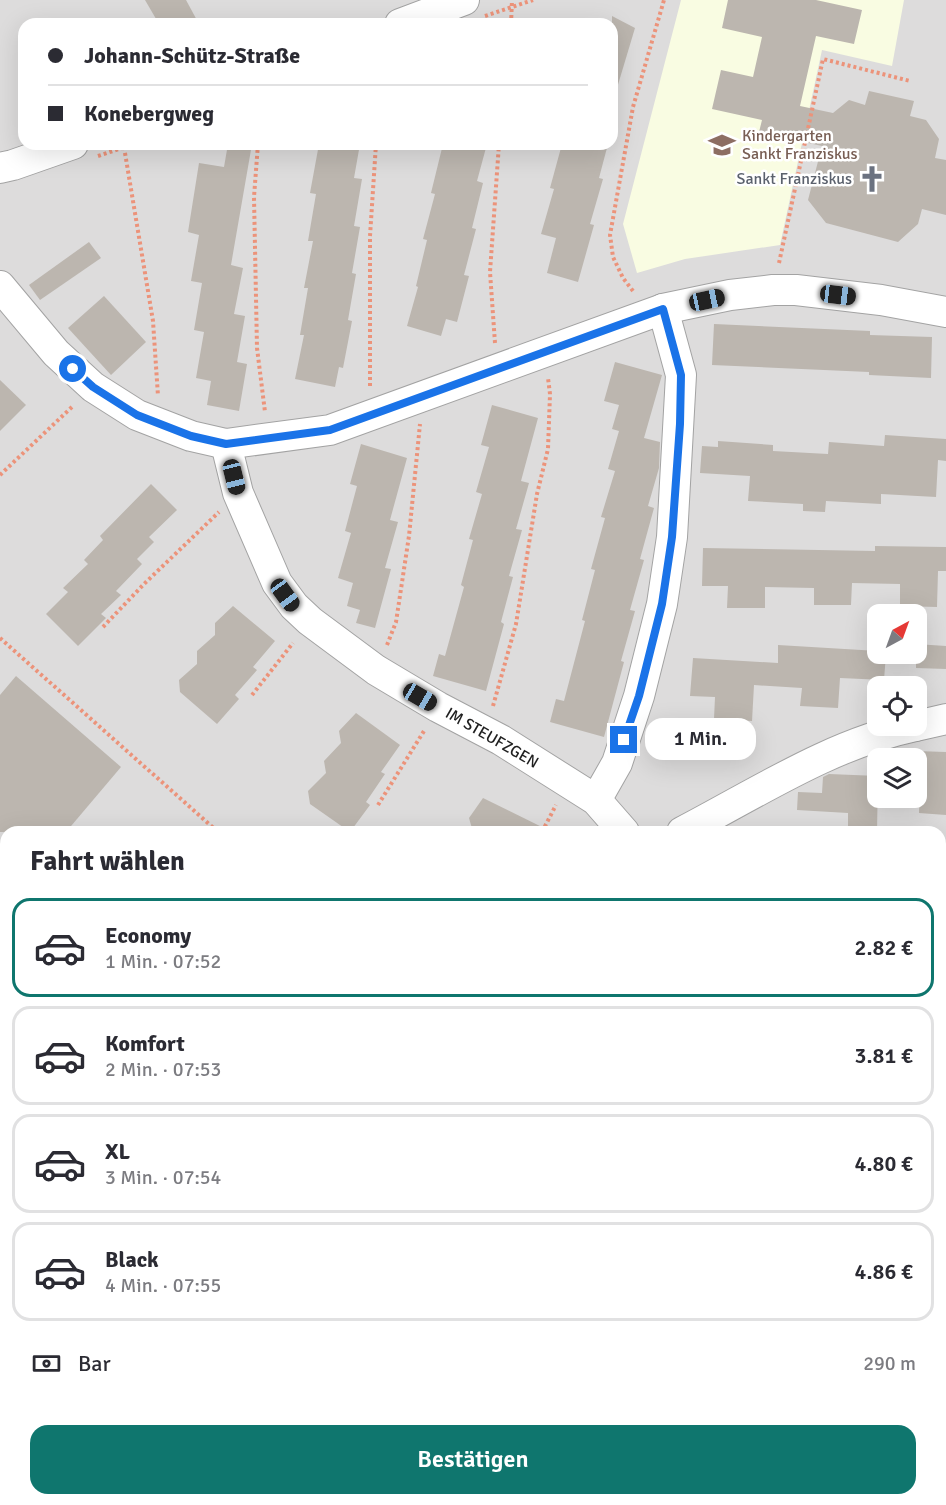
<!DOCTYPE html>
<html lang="de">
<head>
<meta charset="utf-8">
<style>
	:root { --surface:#fff; --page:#f2f2f3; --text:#2b2b33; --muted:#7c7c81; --line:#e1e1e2; --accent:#0f766e }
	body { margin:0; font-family:Signika,sans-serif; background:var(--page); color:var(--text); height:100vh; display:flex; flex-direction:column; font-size:22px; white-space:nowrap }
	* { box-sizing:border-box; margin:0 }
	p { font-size:20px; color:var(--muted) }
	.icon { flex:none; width:33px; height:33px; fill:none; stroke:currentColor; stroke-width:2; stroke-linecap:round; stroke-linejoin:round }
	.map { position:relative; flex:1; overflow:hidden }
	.sheet { position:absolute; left:0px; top:826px; width:946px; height:680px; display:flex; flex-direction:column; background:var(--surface); border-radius:18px 18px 0 0; box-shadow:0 6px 24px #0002 }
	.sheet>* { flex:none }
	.banner { position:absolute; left:18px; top:18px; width:600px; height:132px; border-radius:18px; box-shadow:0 6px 24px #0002; display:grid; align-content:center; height:132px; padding:0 30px; background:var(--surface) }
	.needle { width:39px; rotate:41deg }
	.controls { position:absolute; left:867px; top:604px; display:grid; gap:12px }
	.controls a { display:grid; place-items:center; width:60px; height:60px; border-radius:12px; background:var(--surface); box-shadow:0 6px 24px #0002; font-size:30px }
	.end { position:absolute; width:27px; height:27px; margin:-14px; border:8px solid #1a73e8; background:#fff; box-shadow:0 0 0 3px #fff }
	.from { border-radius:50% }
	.bubble { position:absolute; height:42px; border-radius:18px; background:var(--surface); box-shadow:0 6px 24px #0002; font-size:20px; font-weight:600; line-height:42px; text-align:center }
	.car { position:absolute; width:18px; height:36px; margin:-18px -9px; border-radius:8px; box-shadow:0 0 4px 2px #0007; background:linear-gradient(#222 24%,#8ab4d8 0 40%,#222 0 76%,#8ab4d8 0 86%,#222 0) }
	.banner b { display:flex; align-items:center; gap:21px; height:57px; font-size:22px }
	.banner b+b { border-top:2px solid var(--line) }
	.banner i { width:15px; height:15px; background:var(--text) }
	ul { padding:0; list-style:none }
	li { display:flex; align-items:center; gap:18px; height:99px; margin:0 12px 9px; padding:0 18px; border:3px solid var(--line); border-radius:18px }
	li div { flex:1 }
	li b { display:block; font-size:22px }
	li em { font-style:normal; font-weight:600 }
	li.current { border-color:var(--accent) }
	li>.icon { width:54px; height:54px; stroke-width:1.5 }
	h2 { padding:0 30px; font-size:27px; line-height:72px }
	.pay { display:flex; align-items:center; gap:15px; height:66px; padding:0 30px; font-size:22px }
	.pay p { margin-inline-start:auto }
	.primary-button { display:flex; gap:12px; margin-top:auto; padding:12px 30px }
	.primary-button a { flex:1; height:69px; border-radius:18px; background:var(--accent); color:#fff; font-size:24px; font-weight:600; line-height:69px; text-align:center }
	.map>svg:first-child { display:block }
</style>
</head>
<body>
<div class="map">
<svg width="946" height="1505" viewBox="0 0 946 1505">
	<rect width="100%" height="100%" fill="#efede6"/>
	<path fill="#dddcdc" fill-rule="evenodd" d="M0 0H946V956L941 959 940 832H6V1027H0ZM24 24H612V144H24ZM878 615H916V654H878ZM878 687H916V726H878ZM878 759H916V798H878Z"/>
	<g fill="#eedbd7">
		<path d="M946 956V1505H860L857 1500H940V959Z"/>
		<path d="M0 1027H6V1291L0 1292Z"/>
	</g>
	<path fill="#f9fce2" d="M681 0H904L892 66 822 50 780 245 685 259 637 273 623 224Z"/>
	<path fill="#c4e4b1" d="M6 1291V1500H857L860 1505H0V1292Z"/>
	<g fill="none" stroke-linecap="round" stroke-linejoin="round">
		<path stroke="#abc9d8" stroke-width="8" d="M940 912 946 910"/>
	</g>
	<g fill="#bcb6af">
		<path d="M145 0H186L199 24H159Z"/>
		<path d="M728 0H816L862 10 854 44 816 36 800 106 833 113 849 100 865 105 869 91 914 101 910 116 926 120 939 139 935 158 946 160V215L922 209 918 224 898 242 826 223 808 200 822 146 759 132 762 120 712 109 721 70 753 77 762 37 722 28Z"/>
		<path d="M612 16 635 28 617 88H612Z"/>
		<path d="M228 144H252L231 265 243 268 234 314 245 316 237 362 247 364 239 411 207 405 211 381 196 378 204 332 194 330 202 283 191 281 199 235 188 232 199 163 224 167Z"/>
		<path d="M319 144H360L354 178 362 179 354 226 360 227 352 273 356 274 348 320 352 321 343 368 339 367 335 387 295 379 304 335H300L308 288H304L313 241H308L316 194 310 193Z"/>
		<path d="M443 144H487L477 181 483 183 472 228 476 229 464 275 469 276 457 322 446 319 441 336 407 326 418 287 416 286 427 240 423 239 435 194 431 193Z"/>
		<path d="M562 144H608L599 178 603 179 590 224 594 225 578 282 547 273 556 238 541 234 554 189 550 188Z"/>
		<path d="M89 242 101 258 40 300 29 285Z"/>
		<path d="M104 296 146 342 111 375 68 328Z"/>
		<path d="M714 324 870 331V335L932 337 931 378 869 375V372L712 365Z"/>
		<path d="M615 362 662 375 644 438 660 442 659 468 648 506 654 508 640 559 644 560 630 610 635 611 621 661 624 662 604 737 550 722 556 699 564 701 585 621 582 620 595 570 591 569 605 518 601 517 615 471 608 469 619 431 612 429 619 405 604 401Z"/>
		<path d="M0 380 26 405 0 431Z"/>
		<path d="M492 405 538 418 521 481 529 483 516 529 522 530 509 576 513 577 501 622 504 624 486 691 433 676 439 654 445 656 464 587 461 585 473 540 469 539 482 494 476 492 489 447 481 445Z"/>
		<path d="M885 435 946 439V461L938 460 936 497 881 494V504L826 501 825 512 803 511V504L748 501 750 476 700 473 702 446 718 447V441L773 445V451L828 454 829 442 884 446Z"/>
		<path d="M361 444 407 458 390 520 398 522 385 568 391 569 375 628 356 623 360 610 347 606 353 583 338 578 351 533 345 531 357 486 350 484Z"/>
		<path d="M151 484 177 510 149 537 154 542 137 559 142 564 116 591 121 595 101 614 106 618 78 646 46 614 68 592 63 588 88 564 84 560 103 540 100 536Z"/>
		<path d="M875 546 946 547V571H938L937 607 900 606V584L852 583 851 605H814V588L765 587V608H727L728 586H702L703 548 875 551Z"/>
		<path d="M233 606 275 641 253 667 257 670 235 695 239 699 217 724 180 692 179 680 197 664V651L215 635V623Z"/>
		<path d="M916 644 946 646V669L916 668Z"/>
		<path d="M778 645 878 651V654H886L884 680 840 678 838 708 800 706 802 688 754 685 752 721 714 719 715 697 690 696 693 658 778 663Z"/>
		<path d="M16 676 121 767 66 832H0V695Z"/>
		<path d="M356 713 400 745 381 772 385 774 366 802 370 805 350 832 310 804 308 791 326 773 324 761 341 743 339 731Z"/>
		<path d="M916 751 946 752V815L919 813 920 783 916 782Z"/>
		<path d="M829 774 878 776 877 832H848V813L797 810 798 792 822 793 823 777Z"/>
		<path d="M483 798 552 832H473L469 818Z"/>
	</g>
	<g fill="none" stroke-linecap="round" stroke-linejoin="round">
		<defs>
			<g id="minor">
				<path d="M400 24 464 0"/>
				<path d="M0 168 13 165 73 144"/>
				<path d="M0 286 56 353 93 387 137 415 191 436 226 444 330 430 663 309 730 295 773 290H796L881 300 946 312"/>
				<path d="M226 444 238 493 277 583 294 606 310 621 376 670 438 707 501 740 596 800 624 832"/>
				<path d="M916 726 946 719"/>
				<path d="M596 800 617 763 639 696 662 604 672 537 681 375 663 309"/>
				<path d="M682 832C757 793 831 744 915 726"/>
				<path d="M940 968 946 964"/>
				<path d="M0 1007H6"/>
				<path d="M940 1243 946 1247"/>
				<path d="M886 1500 890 1505"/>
			</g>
		</defs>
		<use href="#minor" stroke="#a3a3a3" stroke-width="32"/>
		<g stroke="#ec937a" stroke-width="4" stroke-dasharray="3 3" stroke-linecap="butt">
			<path d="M485 16 533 0"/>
			<path d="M511 24 512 0"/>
			<path d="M258 144 254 197 257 348 265 412"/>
			<path d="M124 147 153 321 158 396"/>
			<path d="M98 156 134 144"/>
			<path d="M779 263 823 59 910 81"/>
			<path d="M633 291 623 278 613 257 610 235 633 107 664 0"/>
			<path d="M495 343 490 272 499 144"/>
			<path d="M370 386V236L376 144"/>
			<path d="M0 475 73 406"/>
			<path d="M103 627 144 584 219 512"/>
			<path d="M0 638 218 832"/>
			<path d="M387 645 396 622 409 536 420 424"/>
			<path d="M252 695 293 643"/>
			<path d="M493 706 516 624 537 494 548 449 550 394 548 378"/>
			<path d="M378 805 424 731"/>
			<path d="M542 832 556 805"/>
			<path d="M0 928 6 927"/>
			<path d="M940 931 946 929"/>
		</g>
		<use href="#minor" stroke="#fff" stroke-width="30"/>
	</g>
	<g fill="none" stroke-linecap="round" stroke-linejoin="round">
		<path stroke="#1a73e8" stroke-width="8" d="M73 369 93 387 137 415 191 436 226 444 330 430 663 309 681 375 680 424 672 537 662 604 639 696 624 740"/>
	</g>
	<defs>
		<symbol id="school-bare" viewBox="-9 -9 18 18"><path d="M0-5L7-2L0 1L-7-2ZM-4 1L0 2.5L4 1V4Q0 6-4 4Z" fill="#8d6e63" stroke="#fff" stroke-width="2.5" paint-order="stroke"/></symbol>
		<symbol id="church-bare" viewBox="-9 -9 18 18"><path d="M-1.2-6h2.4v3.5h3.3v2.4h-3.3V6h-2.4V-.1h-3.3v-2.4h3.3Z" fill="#6b7280" stroke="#fff" stroke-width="2.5" paint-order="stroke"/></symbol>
	</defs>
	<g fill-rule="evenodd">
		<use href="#school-bare" x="703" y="126" width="38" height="38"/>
		<use href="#church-bare" x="853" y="160" width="38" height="38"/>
	</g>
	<g text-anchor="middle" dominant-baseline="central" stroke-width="5" stroke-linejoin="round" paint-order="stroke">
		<g font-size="16" fill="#785e54" stroke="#fff" text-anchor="start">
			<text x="742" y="136">Kindergarten<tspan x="742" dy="18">Sankt Franziskus</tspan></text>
		</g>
		<g font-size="16" fill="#5b616d" stroke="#fff" text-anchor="end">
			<text x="852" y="179">Sankt Franziskus</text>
		</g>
		<g font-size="16" fill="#1f1f1f" stroke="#fff">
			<text transform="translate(492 738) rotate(30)">IM STEUFZGEN</text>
		</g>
	</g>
</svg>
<div class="controls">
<a><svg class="needle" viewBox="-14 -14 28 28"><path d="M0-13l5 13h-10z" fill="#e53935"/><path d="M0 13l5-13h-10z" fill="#7c7c81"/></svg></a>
<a><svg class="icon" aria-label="locate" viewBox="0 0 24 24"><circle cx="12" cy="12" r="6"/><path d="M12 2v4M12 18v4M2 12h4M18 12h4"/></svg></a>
<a><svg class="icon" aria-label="layers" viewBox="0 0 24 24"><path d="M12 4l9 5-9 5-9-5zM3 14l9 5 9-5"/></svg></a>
</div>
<i class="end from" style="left:73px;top:369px"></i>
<i class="end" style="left:624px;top:740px"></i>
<div class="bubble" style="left:645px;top:718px;width:111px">1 Min.</div>
<i class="car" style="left:838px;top:295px;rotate:97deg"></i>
<i class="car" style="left:707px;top:300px;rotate:78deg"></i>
<i class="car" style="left:234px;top:477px;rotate:166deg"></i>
<i class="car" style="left:285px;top:595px;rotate:144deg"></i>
<i class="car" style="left:420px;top:697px;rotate:120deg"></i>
<div class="banner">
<b><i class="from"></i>Johann-Schütz-Straße</b>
<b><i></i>Konebergweg</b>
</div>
<section class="sheet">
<h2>Fahrt wählen</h2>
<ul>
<li class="current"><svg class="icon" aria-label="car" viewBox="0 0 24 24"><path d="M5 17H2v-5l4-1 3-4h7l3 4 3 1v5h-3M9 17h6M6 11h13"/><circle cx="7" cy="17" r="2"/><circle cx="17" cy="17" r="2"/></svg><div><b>Economy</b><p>1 Min. · 07:52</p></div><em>2.82 €</em></li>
<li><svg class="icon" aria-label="car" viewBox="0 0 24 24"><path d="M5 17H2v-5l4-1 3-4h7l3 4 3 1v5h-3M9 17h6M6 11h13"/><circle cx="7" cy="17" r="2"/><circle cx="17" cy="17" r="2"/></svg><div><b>Komfort</b><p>2 Min. · 07:53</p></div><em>3.81 €</em></li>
<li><svg class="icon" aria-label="car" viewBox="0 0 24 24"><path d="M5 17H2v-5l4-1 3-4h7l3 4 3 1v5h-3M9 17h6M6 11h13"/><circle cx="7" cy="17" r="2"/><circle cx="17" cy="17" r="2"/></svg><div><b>XL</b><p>3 Min. · 07:54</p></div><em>4.80 €</em></li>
<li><svg class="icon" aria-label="car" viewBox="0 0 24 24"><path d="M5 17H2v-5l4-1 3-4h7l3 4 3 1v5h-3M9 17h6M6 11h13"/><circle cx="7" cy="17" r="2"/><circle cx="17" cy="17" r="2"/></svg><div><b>Black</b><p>4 Min. · 07:55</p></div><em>4.86 €</em></li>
</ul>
<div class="pay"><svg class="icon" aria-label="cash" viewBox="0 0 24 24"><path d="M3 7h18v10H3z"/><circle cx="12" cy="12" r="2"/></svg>Bar<p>290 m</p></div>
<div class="primary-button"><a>Bestätigen</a></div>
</section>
</div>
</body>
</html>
